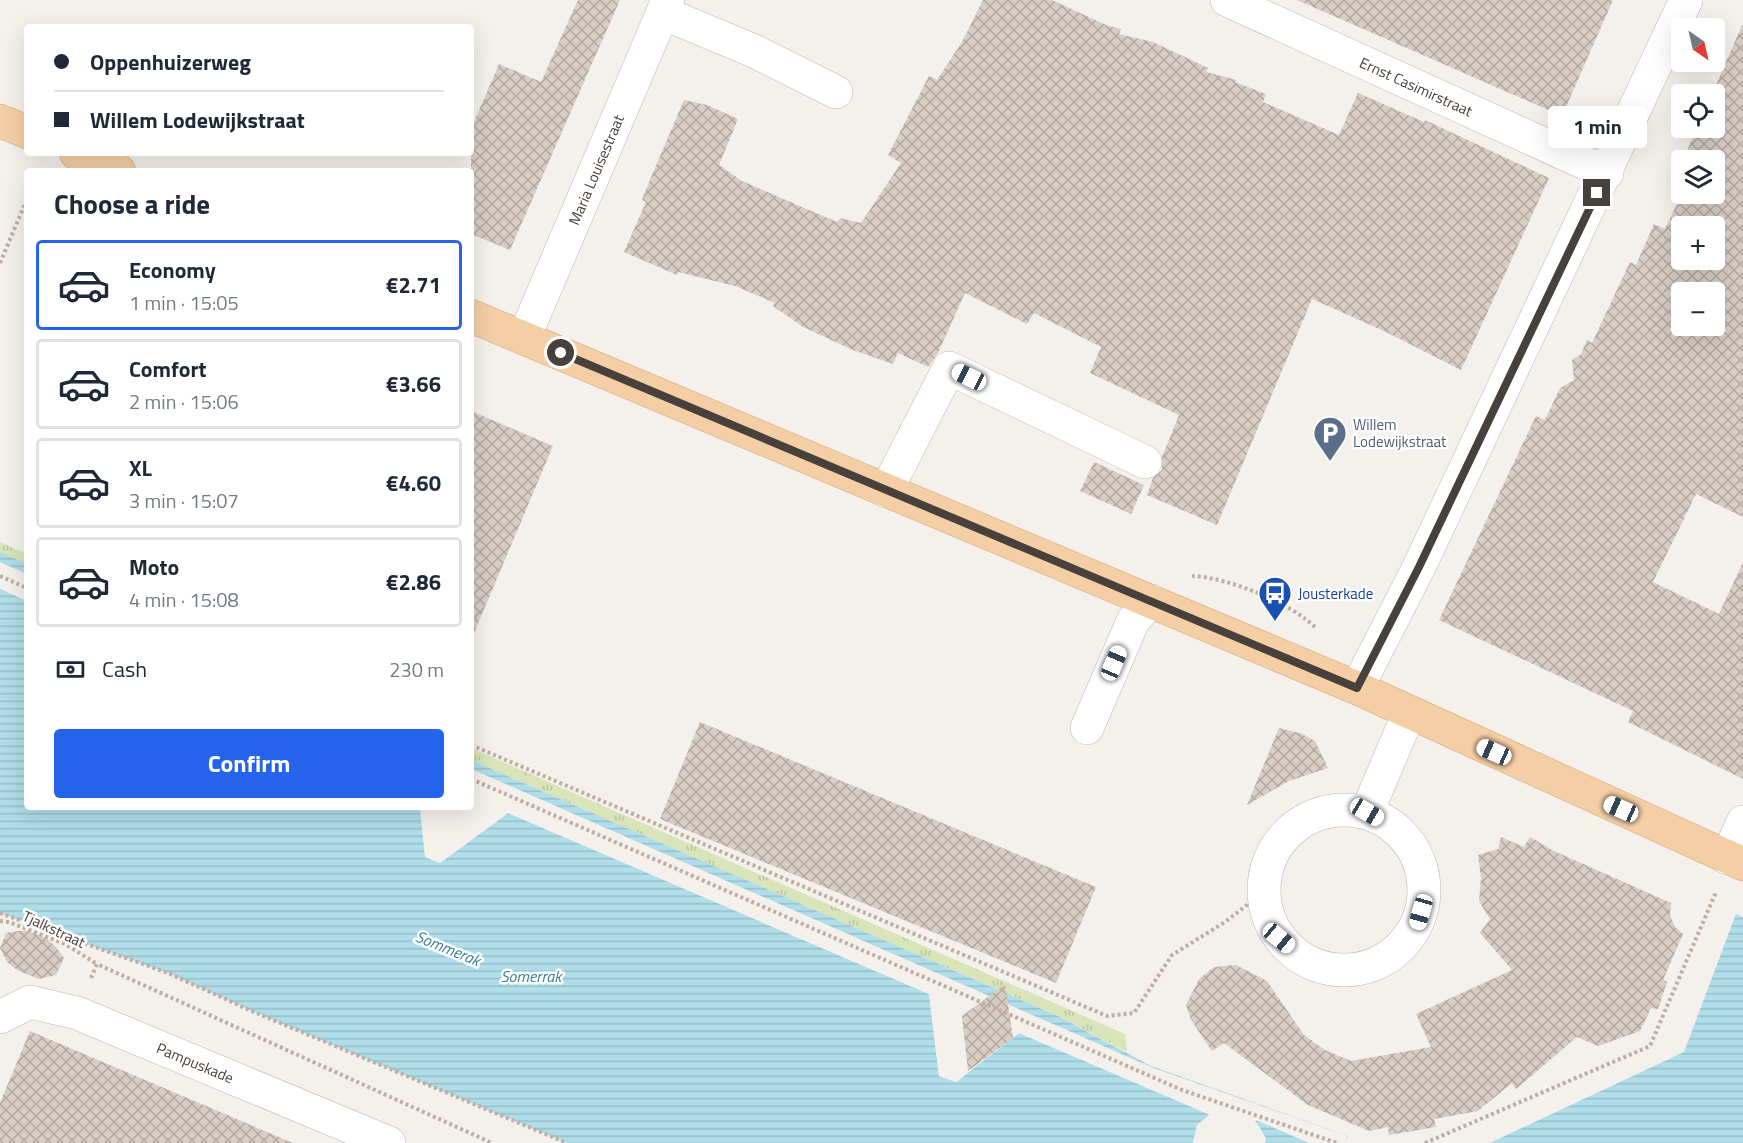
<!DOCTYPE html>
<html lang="en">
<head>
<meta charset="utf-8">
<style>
	:root { --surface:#fff; --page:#f2f2f3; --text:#1f2937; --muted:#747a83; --line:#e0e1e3; --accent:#2563eb }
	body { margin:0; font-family:"Titillium Web",sans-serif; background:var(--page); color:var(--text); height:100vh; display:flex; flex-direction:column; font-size:22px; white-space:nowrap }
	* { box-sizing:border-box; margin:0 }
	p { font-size:20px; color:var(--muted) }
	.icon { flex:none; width:33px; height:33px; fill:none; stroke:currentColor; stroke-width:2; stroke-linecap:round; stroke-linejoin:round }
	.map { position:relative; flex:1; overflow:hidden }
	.details { position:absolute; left:24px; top:168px; width:450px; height:642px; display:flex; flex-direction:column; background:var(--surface); border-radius:6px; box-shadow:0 6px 24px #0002 }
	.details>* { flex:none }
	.banner { position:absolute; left:24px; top:24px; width:450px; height:132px; border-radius:6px; box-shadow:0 6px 24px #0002; display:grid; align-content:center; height:132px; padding:0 30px; background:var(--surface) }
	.needle { width:39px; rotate:146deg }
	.tools { position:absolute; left:1671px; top:18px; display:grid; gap:12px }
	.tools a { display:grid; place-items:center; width:54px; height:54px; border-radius:6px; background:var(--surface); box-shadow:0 6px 24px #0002; font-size:30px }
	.end { position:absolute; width:27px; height:27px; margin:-14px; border:8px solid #48403a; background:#fff; box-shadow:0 0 0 3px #fff }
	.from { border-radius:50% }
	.bubble { position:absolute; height:42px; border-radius:6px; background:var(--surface); box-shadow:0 6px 24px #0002; font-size:20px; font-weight:700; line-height:42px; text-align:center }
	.car { position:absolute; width:18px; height:36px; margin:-18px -9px; border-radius:8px; box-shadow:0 0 4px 2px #0007; background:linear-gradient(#fff 24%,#345 0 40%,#fff 0 76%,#345 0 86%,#fff 0) }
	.banner b { display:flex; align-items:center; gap:21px; height:57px; font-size:22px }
	.banner b+b { border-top:2px solid var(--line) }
	.banner i { width:15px; height:15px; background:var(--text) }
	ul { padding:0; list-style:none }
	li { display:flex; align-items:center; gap:18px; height:90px; margin:0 12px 9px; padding:0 18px; border:3px solid var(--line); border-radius:6px }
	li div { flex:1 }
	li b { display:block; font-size:22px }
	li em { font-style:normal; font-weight:700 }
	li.selected { border-color:var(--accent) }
	li>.icon { width:54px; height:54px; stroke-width:1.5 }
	h2 { padding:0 30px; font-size:27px; line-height:72px }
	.pay { display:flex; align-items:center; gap:15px; height:66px; padding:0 30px; font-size:22px }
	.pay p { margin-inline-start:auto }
	.cta { display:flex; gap:12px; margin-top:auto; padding:12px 30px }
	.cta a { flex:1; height:69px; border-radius:6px; background:var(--accent); color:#fff; font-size:24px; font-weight:700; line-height:69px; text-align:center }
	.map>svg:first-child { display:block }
</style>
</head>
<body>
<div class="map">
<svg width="1743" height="1143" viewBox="0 0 1743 1143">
	<defs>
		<pattern id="grass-tufts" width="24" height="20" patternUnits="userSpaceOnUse" patternTransform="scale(1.5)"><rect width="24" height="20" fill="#d9e4b9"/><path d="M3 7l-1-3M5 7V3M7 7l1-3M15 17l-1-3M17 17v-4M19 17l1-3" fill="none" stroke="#bcc5a0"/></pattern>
		<pattern id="water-rules" width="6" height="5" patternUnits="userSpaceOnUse" patternTransform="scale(1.5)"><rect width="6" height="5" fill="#afddea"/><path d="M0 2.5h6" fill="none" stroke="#98bfc9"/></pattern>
		<pattern id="building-cross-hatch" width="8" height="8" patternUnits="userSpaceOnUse" patternTransform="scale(1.5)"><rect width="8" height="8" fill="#d8cdc5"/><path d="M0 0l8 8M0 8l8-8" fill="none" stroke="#b1a8a1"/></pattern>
	</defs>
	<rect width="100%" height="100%" fill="#f4f0ec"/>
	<g fill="url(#grass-tufts)">
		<path d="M0 542 27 554V564L0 552Z"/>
		<path d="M471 748 1125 1034 1127 1052 1058 1016 471 760Z"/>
	</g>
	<g fill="url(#water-rules)">
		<path d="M0 552 27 564V574L0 562Z"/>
		<path d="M0 589 27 601V807H420L425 857 440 863 508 813 929 994 939 1076 956 1082 1019 1033 1210 1115 1197 1125 1193 1143H567L254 1012 168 973 0 913Z"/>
		<path d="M471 760 1058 1016 1151 1066 1348 1136 1345 1143 1347 1136 1153 1068 471 769Z"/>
		<path d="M1736 914 1743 917V1143H1490L1684 1052Z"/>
		<path d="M1254 1119 1309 1143H1265V1138Z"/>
	</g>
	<g fill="#f4f0ec">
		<path d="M471 769 1153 1068 1347 1136 1345 1143H1342L1343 1138 1152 1070 471 772Z"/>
		<path d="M420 807H423L428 855 440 860 509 810 931 991 942 1073 955 1079 1019 1030 1211 1112 1213 1116 1200 1127 1196 1143H1193L1197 1125 1210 1114 1019 1033 956 1082 939 1076 929 994 508 813 440 863 425 857Z"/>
		<path d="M1252 1116 1310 1140 1312 1143 1255 1120 1266 1138 1265 1143H1262L1259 1130 1251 1120Z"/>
	</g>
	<g fill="url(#building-cross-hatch)" fill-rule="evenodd">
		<path d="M578 0H620L510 250 471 234V129L499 64 541 82Z"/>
		<path d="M983 0H1052L1106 25 1121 29 1119 34 1153 42 1208 68 1206 72 1237 80 1235 82 1266 94 1263 102 1339 135 1358 93 1424 122 1425 120 1549 178 1461 370 1384 331 1312 299 1217 525 1147 495 1153 478 1162 470V457L1179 415 1090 373 1101 347 1034 313 1027 324 965 293 938 353 928 367 898 353 893 364 853 350 803 327 773 306 775 303 735 286 678 272 677 275 624 252 646 202 642 200 649 182 684 100 707 105 738 119 719 165 742 181 837 222 840 218 861 223 901 163 888 155 929 76 937 80 962 42Z"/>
		<path d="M1297 0H1613L1562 116Z"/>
		<path d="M1743 23V517L1696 494 1653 582 1719 614 1743 562V779L1628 722 1633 711 1439 620 1536 416 1545 420 1560 388 1574 380 1572 360 1581 354 1587 340 1592 343 1630 262 1636 265 1654 224 1665 229 1682 193 1714 194V160H1683L1697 128H1714L1712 94ZM1682 226H1714V260H1682ZM1682 292H1714V326H1682Z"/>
		<path d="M471 411 553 446 471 640Z"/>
		<path d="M1094 462 1144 485 1131 514 1080 491Z"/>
		<path d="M700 722 1096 887 1056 983 660 819Z"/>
		<path d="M1279 728 1300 733 1315 741 1328 768 1289 781 1247 805Z"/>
		<path d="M1501 837 1524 847 1530 837 1554 851 1671 903 1670 915 1675 927 1683 934 1663 980 1667 982 1658 1009 1651 1008 1640 1031 1598 1046 1577 1037 1516 1089 1512 1083 1478 1111 1434 1119 1436 1127 1389 1135 1388 1127 1369 1131 1308 1105 1224 1043 1212 1051 1191 1020 1186 1005 1199 979 1214 967 1236 965 1267 981 1304 1035 1325 1050 1351 1061 1431 1047 1416 1014 1512 970 1480 933 1490 919 1479 901 1481 878 1478 855 1498 849Z"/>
		<path d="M18 931H27L46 938 56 947 64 958 56 975 39 979 17 970 7 962 0 948 6 933Z"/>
		<path d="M1005 984 1013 1038 968 1071 962 1016Z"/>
		<path d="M30 1031 293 1143H0V1103Z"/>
	</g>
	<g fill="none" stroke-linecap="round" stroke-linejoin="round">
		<defs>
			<g id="minor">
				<path id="s1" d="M1227 0 1607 173"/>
				<path d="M663 13 754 51 836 92"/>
				<path id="s2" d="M524 338 668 0"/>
				<path d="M886 491 949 368 1145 462"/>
				<path d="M1357 688 1419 567 1686 0"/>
				<path d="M1087 728 1133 621 1151 601"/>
				<circle cx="1344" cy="890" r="80"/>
				<path d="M1367 812 1409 713"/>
				<path d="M1727 858 1743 822"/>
				<path id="s3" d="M0 1017 30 1002 77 1013 389 1143"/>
			</g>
			<g id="major">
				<path d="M0 121 27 132"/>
				<path d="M76 153 119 171"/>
				<path d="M471 316 1357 688 1743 864"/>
			</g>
		</defs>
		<use href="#minor" stroke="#bfb6af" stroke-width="34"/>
		<use href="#major" stroke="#d8a775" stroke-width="34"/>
		<g stroke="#bfafa2" stroke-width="4" stroke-dasharray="3 3" stroke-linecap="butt">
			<path d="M0 263 27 199"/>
			<path d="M0 576 27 588"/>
			<path d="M1192 576C1227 577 1291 603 1316 628"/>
			<path d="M471 745 1107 1016 1134 1013 1172 955 1225 922 1247 905 1262 885"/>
			<path d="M471 779 1182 1090 1337 1143"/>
			<path d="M0 913 168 973 254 1012 567 1143"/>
			<path d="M0 921 9 922 65 944 97 964"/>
			<path d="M91 978 97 964 492 1143"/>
			<path d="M1425 1143 1650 1046 1716 892"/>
		</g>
		<use href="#minor" stroke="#fff" stroke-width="33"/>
		<use href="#major" stroke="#f4cea5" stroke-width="33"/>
	</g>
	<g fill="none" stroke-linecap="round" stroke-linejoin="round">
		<path stroke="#48403a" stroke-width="8" d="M561 353 1357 688 1419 567 1597 193"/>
	</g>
	<defs>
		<symbol id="parking-pin" viewBox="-11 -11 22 30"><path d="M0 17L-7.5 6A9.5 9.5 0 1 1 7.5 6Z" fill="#5c6f8a" stroke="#fff"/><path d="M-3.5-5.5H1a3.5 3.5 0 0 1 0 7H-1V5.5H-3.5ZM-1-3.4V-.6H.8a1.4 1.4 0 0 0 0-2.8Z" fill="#fff"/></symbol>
		<symbol id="bus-pin" viewBox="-11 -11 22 30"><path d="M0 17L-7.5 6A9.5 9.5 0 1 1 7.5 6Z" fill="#1a4fb4" stroke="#fff"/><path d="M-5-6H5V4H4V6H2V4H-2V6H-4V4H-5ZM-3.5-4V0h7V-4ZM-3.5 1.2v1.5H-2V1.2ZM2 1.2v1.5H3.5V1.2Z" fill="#fff"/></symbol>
	</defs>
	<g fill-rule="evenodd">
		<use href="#parking-pin" x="1311" y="414" width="38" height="52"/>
		<use href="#bus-pin" x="1256" y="574" width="38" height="52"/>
	</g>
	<g text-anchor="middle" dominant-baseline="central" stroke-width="5" stroke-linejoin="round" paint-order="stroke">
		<g font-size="15" fill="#48403a" stroke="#fff">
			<text stroke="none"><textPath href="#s1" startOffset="208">Ernst Casimirstraat</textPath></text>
			<text stroke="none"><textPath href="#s2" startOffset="183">Maria Louisestraat</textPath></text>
			<text transform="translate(54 929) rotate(25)">Tjalkstraat</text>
			<text stroke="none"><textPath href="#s3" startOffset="210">Pampuskade</textPath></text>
		</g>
		<g font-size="15" fill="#4e5e75" stroke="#fff" text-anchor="start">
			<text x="1353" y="424">Willem<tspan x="1353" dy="17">Lodewijkstraat</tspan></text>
		</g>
		<g font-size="15" fill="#164399" stroke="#fff" text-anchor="start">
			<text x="1298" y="593">Jousterkade</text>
		</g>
		<g font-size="16" font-style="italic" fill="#367e93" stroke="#fff">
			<text transform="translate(448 948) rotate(22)">Sommerak</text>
			<text x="531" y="976">Somerrak</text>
		</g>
	</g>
</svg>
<div class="tools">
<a><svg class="needle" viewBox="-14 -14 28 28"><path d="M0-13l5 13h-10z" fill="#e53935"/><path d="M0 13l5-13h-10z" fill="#747a83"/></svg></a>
<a><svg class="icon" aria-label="locate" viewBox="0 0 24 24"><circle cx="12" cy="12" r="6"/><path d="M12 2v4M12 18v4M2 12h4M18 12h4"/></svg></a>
<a><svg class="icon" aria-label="layers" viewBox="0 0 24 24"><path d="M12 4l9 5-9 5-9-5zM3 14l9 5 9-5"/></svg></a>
<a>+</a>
<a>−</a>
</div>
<i class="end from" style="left:561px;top:353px"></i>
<i class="end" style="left:1597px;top:193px"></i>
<div class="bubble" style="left:1548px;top:106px;width:99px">1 min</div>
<i class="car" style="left:969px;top:377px;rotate:296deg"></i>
<i class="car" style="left:1114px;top:663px;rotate:23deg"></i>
<i class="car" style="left:1494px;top:752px;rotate:294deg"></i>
<i class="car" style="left:1621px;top:809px;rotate:294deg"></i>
<i class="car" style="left:1367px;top:812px;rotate:120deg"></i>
<i class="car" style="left:1421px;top:912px;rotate:196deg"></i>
<i class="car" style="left:1279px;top:938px;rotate:130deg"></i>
<div class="banner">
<b><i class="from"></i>Oppenhuizerweg</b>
<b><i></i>Willem Lodewijkstraat</b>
</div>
<section class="details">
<h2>Choose a ride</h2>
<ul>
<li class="selected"><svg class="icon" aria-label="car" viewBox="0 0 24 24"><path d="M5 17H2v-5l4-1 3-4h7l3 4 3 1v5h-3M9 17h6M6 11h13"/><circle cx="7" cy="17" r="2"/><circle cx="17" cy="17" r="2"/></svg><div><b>Economy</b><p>1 min · 15:05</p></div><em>€2.71</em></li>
<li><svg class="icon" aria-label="car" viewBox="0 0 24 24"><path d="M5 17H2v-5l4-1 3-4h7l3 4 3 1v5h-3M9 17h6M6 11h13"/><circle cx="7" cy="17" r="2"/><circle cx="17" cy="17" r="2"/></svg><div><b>Comfort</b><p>2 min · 15:06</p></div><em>€3.66</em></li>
<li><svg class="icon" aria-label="car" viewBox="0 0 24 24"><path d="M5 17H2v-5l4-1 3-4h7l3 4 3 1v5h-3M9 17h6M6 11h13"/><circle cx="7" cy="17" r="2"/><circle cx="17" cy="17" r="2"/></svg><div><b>XL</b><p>3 min · 15:07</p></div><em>€4.60</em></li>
<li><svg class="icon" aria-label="car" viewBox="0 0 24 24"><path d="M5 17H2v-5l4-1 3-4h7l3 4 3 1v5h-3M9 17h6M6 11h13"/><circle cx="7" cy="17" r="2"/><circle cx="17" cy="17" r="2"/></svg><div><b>Moto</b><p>4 min · 15:08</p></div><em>€2.86</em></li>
</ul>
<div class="pay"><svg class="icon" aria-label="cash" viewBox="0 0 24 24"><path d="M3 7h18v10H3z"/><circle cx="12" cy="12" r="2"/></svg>Cash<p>230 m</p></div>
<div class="cta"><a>Confirm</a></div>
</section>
</div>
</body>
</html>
